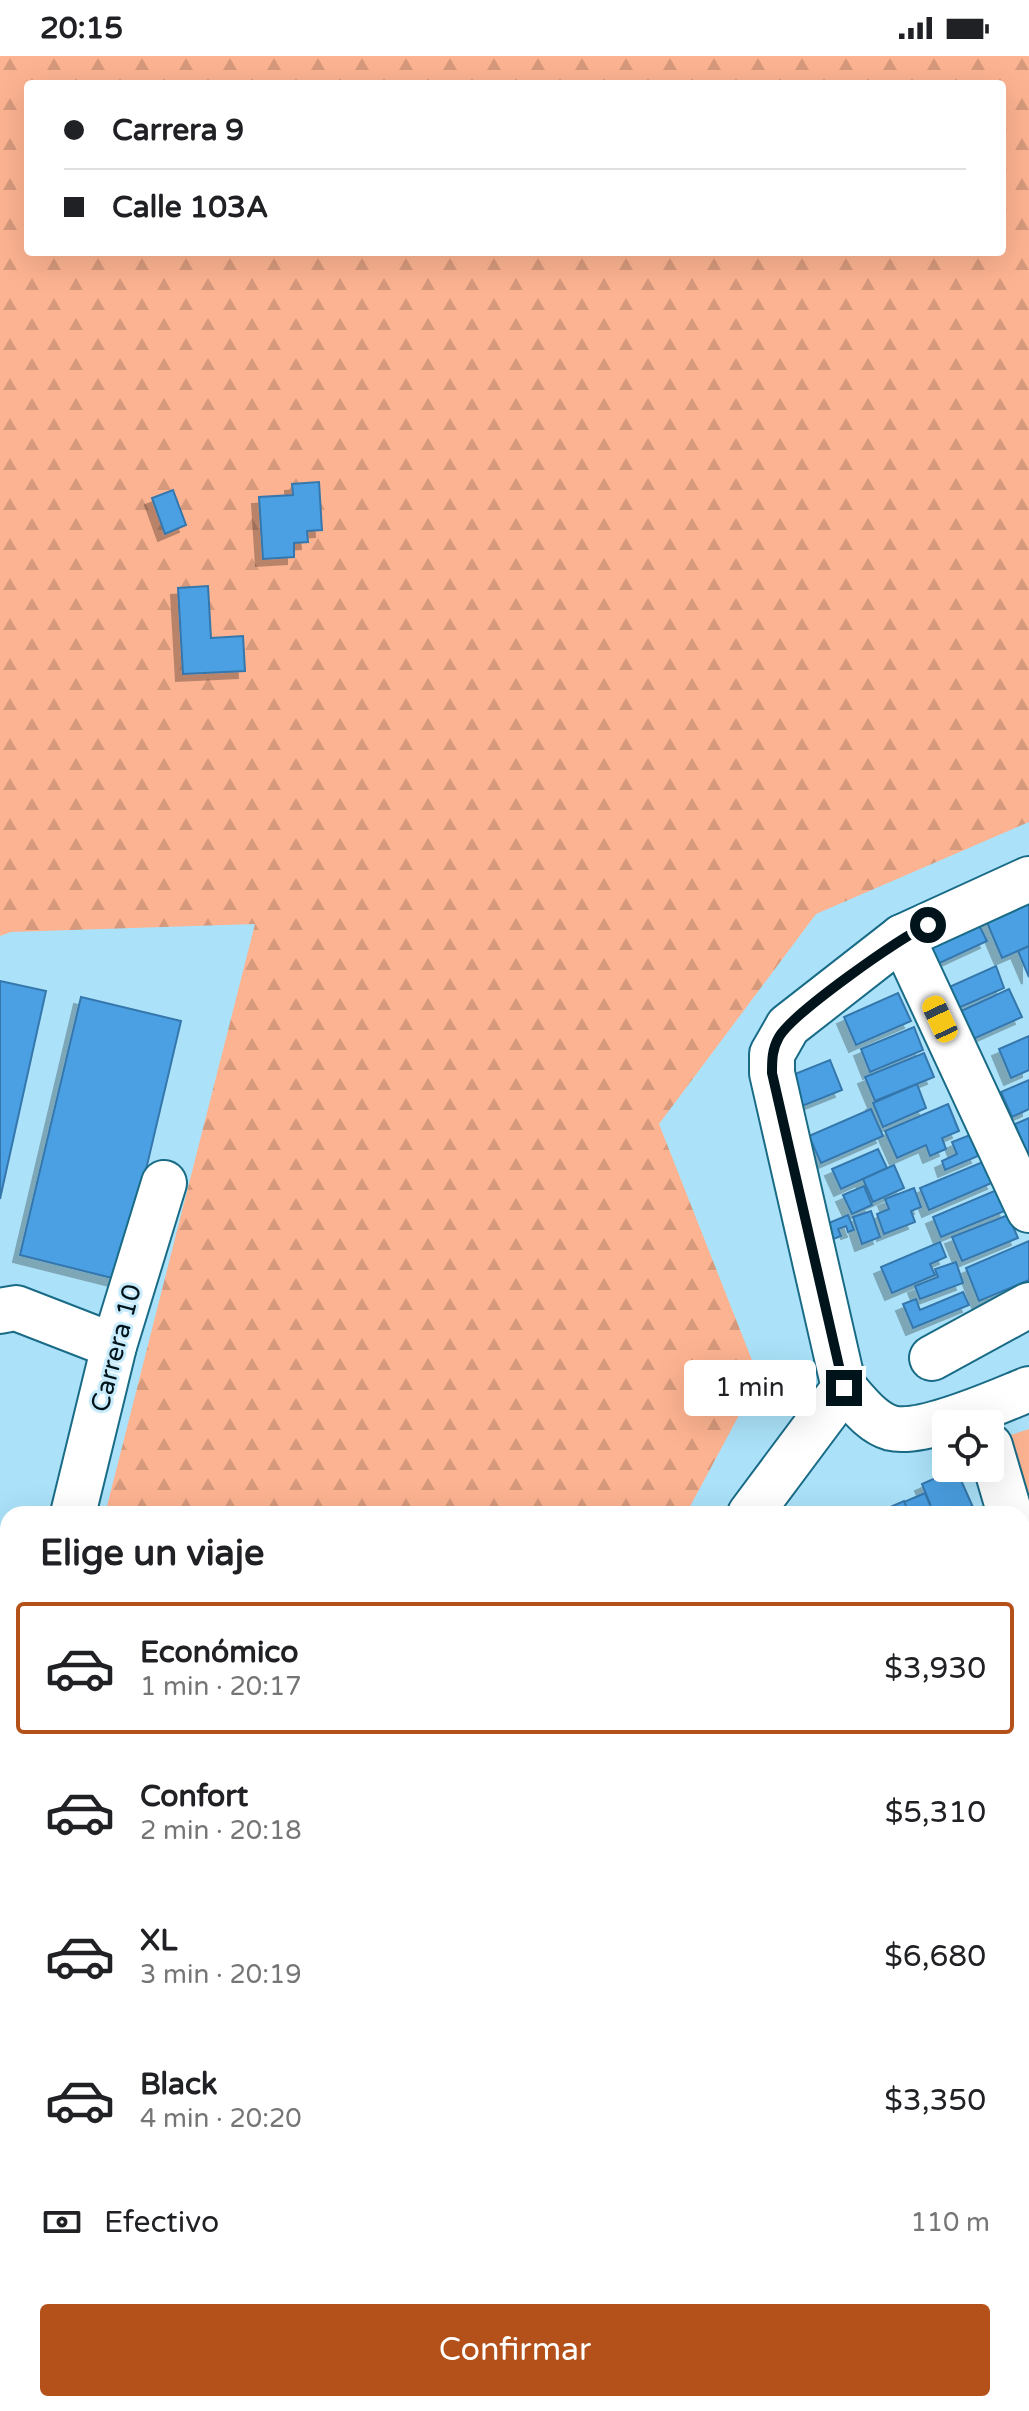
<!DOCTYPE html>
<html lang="es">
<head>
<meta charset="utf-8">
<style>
	:root { --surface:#fff; --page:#f2f2f2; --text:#202124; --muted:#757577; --line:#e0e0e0; --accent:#b4511a }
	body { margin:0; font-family:"Varela Round",sans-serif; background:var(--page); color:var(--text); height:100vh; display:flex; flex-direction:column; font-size:30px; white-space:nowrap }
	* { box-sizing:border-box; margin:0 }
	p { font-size:26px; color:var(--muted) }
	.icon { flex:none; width:44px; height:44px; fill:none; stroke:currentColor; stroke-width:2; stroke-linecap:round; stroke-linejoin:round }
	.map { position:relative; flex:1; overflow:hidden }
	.panel { position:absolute; left:0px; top:1450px; width:1030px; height:906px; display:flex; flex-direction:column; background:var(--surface); border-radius:24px 24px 0 0; box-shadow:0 8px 32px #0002 }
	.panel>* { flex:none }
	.hud { position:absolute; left:24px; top:24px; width:982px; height:176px; border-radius:8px; box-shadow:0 8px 32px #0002; display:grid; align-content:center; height:176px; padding:0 40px; background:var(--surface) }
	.tools { position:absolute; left:932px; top:1354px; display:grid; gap:16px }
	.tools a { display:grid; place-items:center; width:72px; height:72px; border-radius:8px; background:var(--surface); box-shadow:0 8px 32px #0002; font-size:40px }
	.end { position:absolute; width:36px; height:36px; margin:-18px; border:10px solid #01141c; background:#fff; box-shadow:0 0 0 4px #fff }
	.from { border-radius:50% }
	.bubble { position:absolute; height:56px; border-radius:8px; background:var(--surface); box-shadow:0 8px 32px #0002; font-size:26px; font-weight:600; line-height:56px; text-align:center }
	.car { position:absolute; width:24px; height:48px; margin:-24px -12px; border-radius:10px; box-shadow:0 0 6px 2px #0007; background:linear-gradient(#f5c518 24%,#345 0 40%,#f5c518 0 76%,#345 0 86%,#f5c518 0) }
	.hud b { display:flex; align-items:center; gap:28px; height:76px; font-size:30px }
	.hud b+b { border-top:2px solid var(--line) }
	.hud i { width:20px; height:20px; background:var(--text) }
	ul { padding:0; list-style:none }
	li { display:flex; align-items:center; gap:24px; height:132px; margin:0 16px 12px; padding:0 24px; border:4px solid transparent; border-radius:8px }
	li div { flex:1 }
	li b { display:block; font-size:30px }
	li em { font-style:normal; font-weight:600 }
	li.on { border-color:var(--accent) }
	li>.icon { width:72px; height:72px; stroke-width:1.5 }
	h2 { padding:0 40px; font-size:36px; line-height:96px }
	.pay { display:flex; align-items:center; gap:20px; height:88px; padding:0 40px; font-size:30px }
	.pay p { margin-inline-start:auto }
	.cta { display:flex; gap:16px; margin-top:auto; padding:16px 40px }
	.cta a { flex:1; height:92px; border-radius:8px; background:var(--accent); color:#fff; font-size:32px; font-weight:600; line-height:92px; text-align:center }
	.status { display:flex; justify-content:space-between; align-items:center; height:56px; padding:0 40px; background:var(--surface); direction:ltr }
	.status svg { height:22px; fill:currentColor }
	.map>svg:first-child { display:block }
</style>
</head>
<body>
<div class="status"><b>20:15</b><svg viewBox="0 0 49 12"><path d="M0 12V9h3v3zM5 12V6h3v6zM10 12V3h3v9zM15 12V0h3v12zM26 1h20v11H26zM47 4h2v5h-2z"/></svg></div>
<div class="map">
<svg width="1029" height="2355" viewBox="0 0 1029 2355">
	<defs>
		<pattern id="forest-firs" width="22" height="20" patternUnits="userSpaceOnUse" patternTransform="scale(2)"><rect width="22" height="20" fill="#fcb391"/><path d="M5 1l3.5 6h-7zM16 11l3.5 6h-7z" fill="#d6997c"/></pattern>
		<filter id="shadow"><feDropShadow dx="-7" dy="7" stdDeviation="0" flood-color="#0004"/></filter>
	</defs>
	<rect width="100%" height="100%" fill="#abe2f9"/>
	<g fill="url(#forest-firs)" fill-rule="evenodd">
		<path d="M0 0H1029V766L816 858 659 1068 759 1322 686 1458H105L255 868 11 876 0 880ZM28 28H1002V196H28Z"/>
		<path d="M8 1841V2348H727L718 2355H0V1872Z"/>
	</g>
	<path fill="#fcb391" d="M1029 1373V1453L1011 1379Z"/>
	<g fill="#4ca0e3" stroke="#3477ac" stroke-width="2" filter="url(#shadow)">
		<path d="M319 426 322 474 307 475 308 486 294 487V501L263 503 259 441 293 439 292 428Z"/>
		<path d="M173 434 186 469 165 478 152 442Z"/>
		<path d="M208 530 211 582 243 580 245 615 183 618 178 532Z"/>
		<path d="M1029 846V890L1002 902 986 864Z"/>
		<path d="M975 861 987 885 929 912 918 889Z"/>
		<path d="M1029 890V921L1018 895Z"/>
		<path d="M996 910 1004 932 956 953 947 932Z"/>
		<path d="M0 925 46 935 0 1143Z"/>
		<path d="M1009 933 1022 961 971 984 959 956Z"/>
		<path d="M898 937 911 965 856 989 844 961Z"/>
		<path d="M81 941 181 965 120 1224 20 1199Z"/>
		<path d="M914 971 923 994 870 1016 861 993Z"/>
		<path d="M1029 980V1014L1011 1022 999 993Z"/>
		<path d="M924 997 934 1021 875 1045 865 1021Z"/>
		<path d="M830 1004 842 1034 797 1052 785 1022Z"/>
		<path d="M1029 1024V1053L1012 1061 1001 1036Z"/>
		<path d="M917 1028 926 1052 883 1071 873 1047Z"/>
		<path d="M948 1048 959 1075 942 1082 946 1093 930 1100 926 1089 897 1102 885 1075Z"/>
		<path d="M871 1053 883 1080 821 1107 809 1080Z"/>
		<path d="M1029 1062V1103L1015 1068Z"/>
		<path d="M970 1079 978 1100 945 1114 942 1105 957 1098 952 1086Z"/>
		<path d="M878 1093 887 1112 841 1133 832 1113Z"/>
		<path d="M985 1105 994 1126 929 1154 920 1132Z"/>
		<path d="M894 1109 904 1132 873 1146 863 1123Z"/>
		<path d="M864 1130 872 1149 852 1158 843 1139Z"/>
		<path d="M914 1132 921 1151 911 1155 915 1166 884 1178 877 1158 889 1153 885 1143Z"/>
		<path d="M999 1133 1007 1154 941 1181 933 1161Z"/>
		<path d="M871 1155 880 1181 862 1188 853 1161Z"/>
		<path d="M848 1159 854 1174 848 1176 846 1170 838 1173 841 1180 831 1184 824 1169Z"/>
		<path d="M1008 1159 1018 1182 962 1205 952 1181Z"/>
		<path d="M1029 1185V1224L979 1245 966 1212Z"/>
		<path d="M940 1186 946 1201 930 1208 935 1219 892 1237 881 1211Z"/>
		<path d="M956 1206 963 1227 920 1243 915 1230 938 1221 935 1213Z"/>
		<path d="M963 1236 969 1249 913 1272 903 1248 916 1243 920 1254Z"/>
		<path d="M956 1413 976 1458H934L922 1428Z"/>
		<path d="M925 1437 934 1458H909L904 1446Z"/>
		<path d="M904 1445 909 1458H877L876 1457Z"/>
		<path d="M1022 1688 1029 1706V1727L1022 1730Z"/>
		<path d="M1029 1762V1834L1022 1837V1765Z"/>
		<path d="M1029 1860V1901L1022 1886V1863Z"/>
	</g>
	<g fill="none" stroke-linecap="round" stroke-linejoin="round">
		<defs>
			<g id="minor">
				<path d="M902 881 1029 1154"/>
				<path d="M0 1255 16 1252 114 1290"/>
				<path d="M932 1302 1029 1249"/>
				<path d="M844 1332 772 1017V998L788 970 902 881 1029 823"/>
				<path d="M844 1332C858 1347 871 1366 891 1372 923 1380 999 1345 1029 1333"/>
				<path d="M990 1390 1010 1458"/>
				<path d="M73 1458 114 1290 164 1127"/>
				<path d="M750 1458 844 1332"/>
				<path d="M1022 1499 1029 1528"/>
				<path d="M1022 1574 1029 1571"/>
				<path d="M1022 1749 1029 1745"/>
				<path d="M0 1805 8 1775"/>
				<path d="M1022 1946 1029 1943"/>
				<path d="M1022 2210 1029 2241"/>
			</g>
		</defs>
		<use href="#minor" stroke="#196b86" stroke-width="48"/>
		<use href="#minor" stroke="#fff" stroke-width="44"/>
	</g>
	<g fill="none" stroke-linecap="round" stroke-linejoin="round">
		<path stroke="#01141c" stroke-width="10" d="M844 1332 772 1017C772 1004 772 993 779 981 793 957 899 882 928 869"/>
	</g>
	<g text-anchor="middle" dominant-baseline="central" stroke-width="6" stroke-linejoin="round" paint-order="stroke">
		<g font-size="26" fill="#01141c" stroke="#c8ecfb">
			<text transform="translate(116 1292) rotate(-75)">Carrera 10</text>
		</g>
	</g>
</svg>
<div class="tools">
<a><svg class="icon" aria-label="locate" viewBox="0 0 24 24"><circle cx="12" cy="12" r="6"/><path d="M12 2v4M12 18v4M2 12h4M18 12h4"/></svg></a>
</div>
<i class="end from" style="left:928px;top:869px"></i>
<i class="end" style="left:844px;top:1332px"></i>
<div class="bubble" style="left:684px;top:1304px;width:132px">1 min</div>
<i class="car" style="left:940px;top:963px;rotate:335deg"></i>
<div class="hud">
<b><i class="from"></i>Carrera 9</b>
<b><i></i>Calle 103A</b>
</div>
<section class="panel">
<h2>Elige un viaje</h2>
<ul>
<li class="on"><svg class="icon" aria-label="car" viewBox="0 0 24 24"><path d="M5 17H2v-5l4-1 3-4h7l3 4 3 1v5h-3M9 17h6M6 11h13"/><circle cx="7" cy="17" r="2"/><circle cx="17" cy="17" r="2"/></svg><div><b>Económico</b><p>1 min · 20:17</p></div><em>$3,930</em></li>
<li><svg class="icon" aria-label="car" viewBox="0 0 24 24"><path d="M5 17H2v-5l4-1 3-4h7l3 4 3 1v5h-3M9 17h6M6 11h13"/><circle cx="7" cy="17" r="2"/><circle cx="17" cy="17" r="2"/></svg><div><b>Confort</b><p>2 min · 20:18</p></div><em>$5,310</em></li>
<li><svg class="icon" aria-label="car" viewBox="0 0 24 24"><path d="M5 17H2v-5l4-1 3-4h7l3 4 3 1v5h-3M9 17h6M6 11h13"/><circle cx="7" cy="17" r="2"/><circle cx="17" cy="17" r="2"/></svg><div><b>XL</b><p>3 min · 20:19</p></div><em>$6,680</em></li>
<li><svg class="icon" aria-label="car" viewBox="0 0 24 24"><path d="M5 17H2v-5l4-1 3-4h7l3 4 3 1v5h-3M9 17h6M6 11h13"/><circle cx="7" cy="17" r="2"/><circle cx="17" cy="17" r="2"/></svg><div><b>Black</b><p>4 min · 20:20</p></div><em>$3,350</em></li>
</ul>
<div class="pay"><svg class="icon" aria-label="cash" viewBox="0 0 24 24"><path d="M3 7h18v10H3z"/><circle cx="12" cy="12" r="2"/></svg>Efectivo<p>110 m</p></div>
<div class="cta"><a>Confirmar</a></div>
</section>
</div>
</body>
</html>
